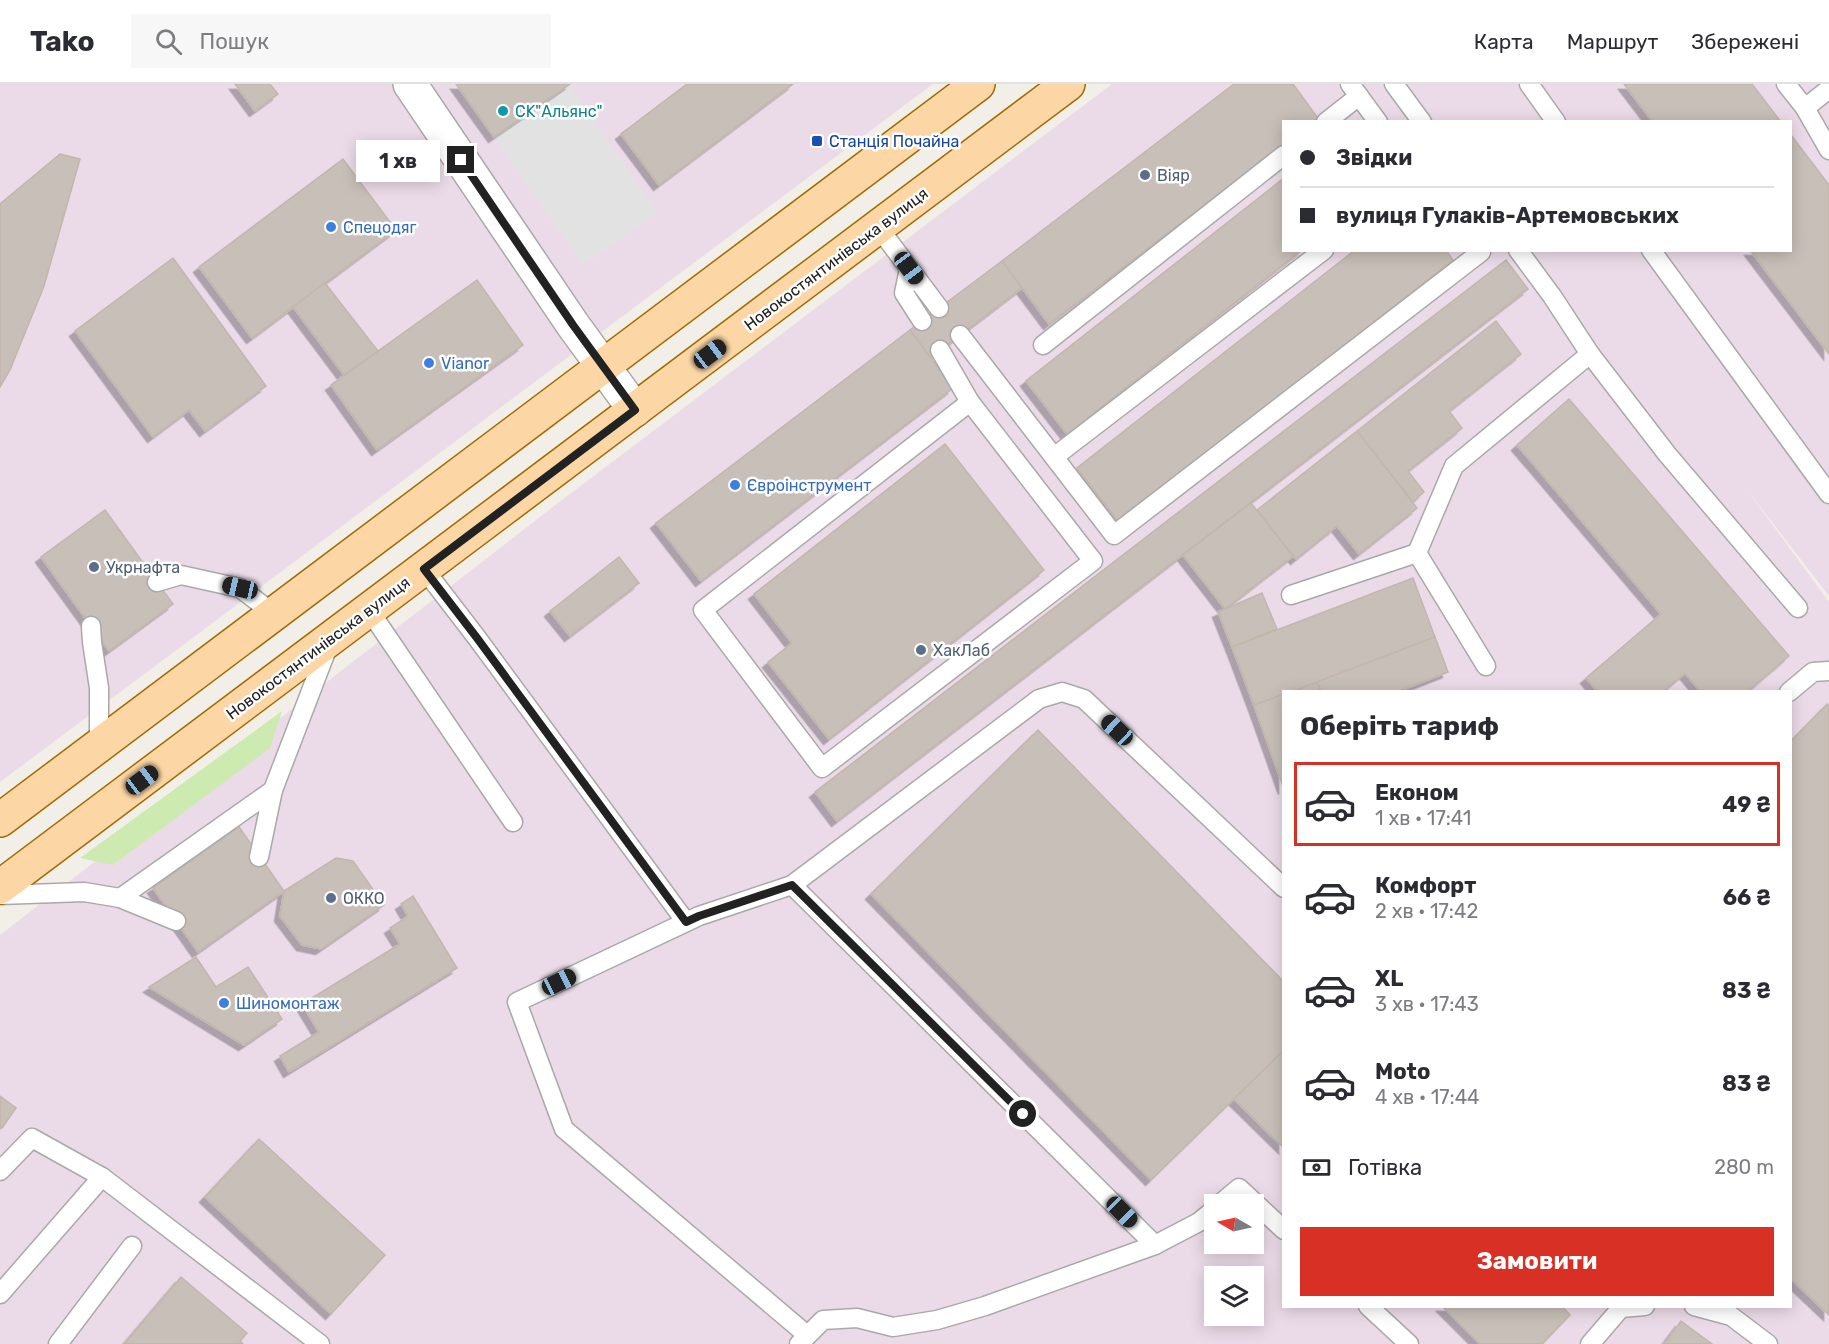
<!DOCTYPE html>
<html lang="uk">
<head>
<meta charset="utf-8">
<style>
	:root { --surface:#fff; --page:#f7f7f7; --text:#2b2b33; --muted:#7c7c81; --line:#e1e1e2; --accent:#d93025 }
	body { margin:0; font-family:Rubik,sans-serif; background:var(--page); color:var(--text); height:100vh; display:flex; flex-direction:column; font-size:22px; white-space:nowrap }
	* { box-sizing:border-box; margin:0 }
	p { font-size:20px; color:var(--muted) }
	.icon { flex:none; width:33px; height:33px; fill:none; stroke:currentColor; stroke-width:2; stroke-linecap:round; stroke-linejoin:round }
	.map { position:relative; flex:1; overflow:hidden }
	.details { position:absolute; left:1282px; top:606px; width:510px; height:618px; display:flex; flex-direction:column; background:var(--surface); border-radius:0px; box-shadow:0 3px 15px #0003 }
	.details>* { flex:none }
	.hud { position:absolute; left:1282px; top:36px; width:510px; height:132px; border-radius:0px; box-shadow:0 3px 15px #0003; display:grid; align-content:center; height:132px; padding:0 18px; background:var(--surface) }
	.needle { width:39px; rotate:279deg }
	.controls { position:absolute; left:1204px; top:1110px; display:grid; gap:12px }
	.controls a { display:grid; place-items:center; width:60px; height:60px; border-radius:0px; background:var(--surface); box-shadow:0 3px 15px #0003; font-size:30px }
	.end { position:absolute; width:27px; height:27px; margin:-14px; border:8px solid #222; background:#fff; box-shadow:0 0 0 3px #fff }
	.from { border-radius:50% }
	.bubble { position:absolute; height:42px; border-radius:0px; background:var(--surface); box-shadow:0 3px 15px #0003; font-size:20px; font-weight:700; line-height:42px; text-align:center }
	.car { position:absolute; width:18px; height:36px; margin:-18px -9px; border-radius:8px; box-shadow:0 0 4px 2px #0007; background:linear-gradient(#222 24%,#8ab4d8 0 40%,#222 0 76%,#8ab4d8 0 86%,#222 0) }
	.hud b { display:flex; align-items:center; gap:21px; height:57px; font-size:22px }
	.hud b+b { border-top:2px solid var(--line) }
	.hud i { width:15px; height:15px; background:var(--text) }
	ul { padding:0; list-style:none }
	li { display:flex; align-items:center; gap:18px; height:84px; margin:0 12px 9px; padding:0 6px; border:3px solid transparent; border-radius:0px }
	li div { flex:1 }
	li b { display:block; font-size:22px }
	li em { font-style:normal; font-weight:700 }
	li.active { border-color:var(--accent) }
	li>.icon { width:54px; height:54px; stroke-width:1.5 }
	h2 { padding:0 18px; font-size:27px; line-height:72px }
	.pay { display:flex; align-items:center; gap:15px; height:66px; padding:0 18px; font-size:22px }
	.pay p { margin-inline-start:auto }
	.primary-button { display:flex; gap:12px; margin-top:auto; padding:12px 18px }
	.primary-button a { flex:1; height:69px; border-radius:0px; background:var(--accent); color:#fff; font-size:24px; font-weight:700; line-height:69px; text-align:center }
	header { display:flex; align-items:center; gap:36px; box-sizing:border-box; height:84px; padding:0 30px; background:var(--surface); border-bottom:2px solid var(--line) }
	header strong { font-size:28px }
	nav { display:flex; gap:33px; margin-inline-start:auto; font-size:21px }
	.search { width:420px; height:54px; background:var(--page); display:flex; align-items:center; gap:15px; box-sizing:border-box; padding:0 21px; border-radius:0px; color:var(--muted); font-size:22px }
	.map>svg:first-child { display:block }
</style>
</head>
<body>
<header>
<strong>Tako</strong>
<div class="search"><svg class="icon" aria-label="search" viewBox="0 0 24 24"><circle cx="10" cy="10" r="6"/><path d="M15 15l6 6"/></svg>Пошук</div>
<nav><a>Карта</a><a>Маршрут</a><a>Збережені</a></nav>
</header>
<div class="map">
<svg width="1829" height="1260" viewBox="0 0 1829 1260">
	<defs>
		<filter id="shadow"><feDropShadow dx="-5.5" dy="5.5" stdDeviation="0" flood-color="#0004"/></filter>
	</defs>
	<rect width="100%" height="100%" fill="#f2efe9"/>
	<g fill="#ebdbe8" fill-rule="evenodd">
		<path d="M0 0H933L0 698Z"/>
		<path d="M1112 0H1829V512L1747 406 1829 518V1260H0V851L558 419ZM1284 38H1791V166H1284ZM1284 608H1791V1222H1284ZM1215 1120H1254V1160H1215ZM1215 1192H1254V1232H1215Z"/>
	</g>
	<path fill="#cdebb0" d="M282 627 270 664 113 781 80 774Z"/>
	<path fill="#e2e2e2" d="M569 1 658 129 583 181 494 53Z"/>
	<g fill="#c7bfb8" stroke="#c4b6ab" stroke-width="1.5" filter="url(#shadow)">
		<path d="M235 0H270L278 10 255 27Z"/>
		<path d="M456 0H570L494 53Z"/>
		<path d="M687 0H793L659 101 621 50Z"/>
		<path d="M1234 0H1293L1318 34 1313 38H1284V60L1049 240 1002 177Z"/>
		<path d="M1624 0H1752L1781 38H1653Z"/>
		<path d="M1791 51 1829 101V270L1750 166H1791Z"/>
		<path d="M60 70 80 75 44 202 10 286 0 303V120Z"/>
		<path d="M343 75 396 146 252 254 199 183Z"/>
		<path d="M1284 94V166H1302L1067 350 1026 297Z"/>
		<path d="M1355 166H1446L1453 176 1119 438 1077 384Z"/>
		<path d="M173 174 266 302 205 347 189 326 153 353 75 247Z"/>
		<path d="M1506 176 1528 205 837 737 815 708Z"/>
		<path d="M1002 177 1022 204 930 274 910 246Z"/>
		<path d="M477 196 523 261 377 366 331 301Z"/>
		<path d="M325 199 378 267 344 291 293 223Z"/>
		<path d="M1496 237 1521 270 1449 327 1462 344 1408 387 1424 408 1413 418 1357 347Z"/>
		<path d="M910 246 953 304 701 497 656 439Z"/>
		<path d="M1569 315 1789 572 1747 608H1701L1685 589 1663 608H1598L1586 594 1661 530 1517 361Z"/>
		<path d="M1357 347 1417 424 1359 470 1337 442 1296 475 1257 426Z"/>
		<path d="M945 360 1044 486 829 655 768 578 792 559 754 510Z"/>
		<path d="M1251 419 1293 472 1225 525 1183 471Z"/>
		<path d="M105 426 173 520 109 567 41 473Z"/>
		<path d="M619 473 639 499 570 552 550 527Z"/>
		<path d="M1413 494 1435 553 1292 608H1284V610L1254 621 1232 563Z"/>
		<path d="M1262 509 1277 545 1232 563 1218 528Z"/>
		<path d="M1435 553 1448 588 1397 608H1321L1317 598Z"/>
		<path d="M1317 598 1321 608H1292Z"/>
		<path d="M1284 610V705L1254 621Z"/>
		<path d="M1827 620 1829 622V1231L1791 1195V657Z"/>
		<path d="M1038 646 1284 898V966L1151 1096 871 810Z"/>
		<path d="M239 743 284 807 198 868 153 804Z"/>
		<path d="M336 774 353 777 384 821 321 865 302 861 280 832 284 807Z"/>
		<path d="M413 812 457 884 289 988 280 972 319 948 302 920 400 860 390 844 408 832 401 820Z"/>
		<path d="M196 873 216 903 248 883 282 935 244 961 149 903Z"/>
		<path d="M1284 966V1064L1234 1015Z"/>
		<path d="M0 1012 16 1024 2 1044 0 1042Z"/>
		<path d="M259 1055 385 1171 331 1230 205 1113Z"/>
		<path d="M181 1193 247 1249 240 1257 243 1260H124Z"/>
		<path d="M1442 1222H1562L1570 1231 1542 1260H1480Z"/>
		<path d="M1681 1237 1712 1260H1664Z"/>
	</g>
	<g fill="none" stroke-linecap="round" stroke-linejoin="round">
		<defs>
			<g id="service">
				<path d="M1350 0 1378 38"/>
				<path d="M1394 0 1422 38"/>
				<path d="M1529 0 1556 38"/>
				<path d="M1786 0 1805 24 1829 66"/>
				<path d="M1805 24 1829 5"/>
				<path d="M1326 38 1359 12"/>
				<path d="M878 143 939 224"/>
				<path d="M1518 166 1552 212 1590 270 1667 370 1798 524"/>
				<path d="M1651 166 1829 410"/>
				<path d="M909 185 904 209 922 237"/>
				<path d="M960 251 1114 451 1481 168 1480 166"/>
				<path d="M1043 261 1284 71"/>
				<path d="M940 266 970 318"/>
				<path d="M970 318 1093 477 822 684 703 526Z"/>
				<path d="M1054 373 1324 166"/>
				<path d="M424 485 477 554 686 838"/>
				<path d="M157 498 181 491 240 504 274 530"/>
				<path d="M1291 511 1417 469"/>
				<path d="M369 526 513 738"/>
				<path d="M91 542 92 558 99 604V662"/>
				<path d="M1486 582 1417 469 1454 382 1590 270"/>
				<path d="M1789 608 1813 588 1829 587"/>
				<path d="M259 773 273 706"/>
				<path d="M792 801 699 832 517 918 564 1045 807 1251"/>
				<path d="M0 811 84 808 120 814 176 837"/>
				<path d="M120 814 273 706 329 560"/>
				<path d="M0 1087 32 1054 102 1093 320 1260"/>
				<path d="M1220 1120 1239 1104 1284 1146"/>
				<path d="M1155 1161 792 801 1039 615 1062 608 1084 615 1284 804"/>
				<path d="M0 1210 102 1093"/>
				<path d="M1368 1222 1409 1260"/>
				<path d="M1694 1222 1731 1232 1768 1260"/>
				<path d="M58 1260 132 1162"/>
				<path d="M799 1260 823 1236 857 1234 893 1243 937 1236 985 1222 1155 1161 1199 1138 1215 1125"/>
				<path d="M1590 1260 1621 1224 1645 1222"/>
			</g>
			<path id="minor" d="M410 0 573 241 635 326"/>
			<g id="primary">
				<path d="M0 736 978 0"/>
				<path d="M0 803 1068 0"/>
			</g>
		</defs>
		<use href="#service" stroke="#a9a9a9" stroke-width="21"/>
		<use href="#minor" stroke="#a9a9a9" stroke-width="36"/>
		<use href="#primary" stroke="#a06b00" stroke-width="36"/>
		<use href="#service" stroke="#fff" stroke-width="18"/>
		<use href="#minor" stroke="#fff" stroke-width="33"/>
		<use href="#primary" stroke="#fcd6a4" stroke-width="33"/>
	</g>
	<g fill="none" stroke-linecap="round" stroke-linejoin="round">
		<path stroke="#222" stroke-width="8" d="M461 76 573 241 635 326 424 485 477 554 686 838 699 832 792 801 1023 1030"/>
	</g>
	<circle fill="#0f9aa8" stroke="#fff" stroke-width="2" cx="503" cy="27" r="6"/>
	<rect fill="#1a4fb4" stroke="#fff" stroke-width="2" x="811" y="51" width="12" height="12" rx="3"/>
	<g fill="#5c6f8a" stroke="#fff" stroke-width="2">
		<circle cx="1145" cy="91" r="6"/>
		<circle cx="94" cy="483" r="6"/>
		<circle cx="921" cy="566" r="6"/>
		<circle cx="331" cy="814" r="6"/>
	</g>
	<g fill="#3f7fe0" stroke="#fff" stroke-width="2">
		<circle cx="331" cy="143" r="6"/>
		<circle cx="429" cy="279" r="6"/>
		<circle cx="735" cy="401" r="6"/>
		<circle cx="224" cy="919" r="6"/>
	</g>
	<g text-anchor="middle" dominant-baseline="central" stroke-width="5" stroke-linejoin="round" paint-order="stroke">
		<g font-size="16" fill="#0d838f" stroke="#fff" text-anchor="start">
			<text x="515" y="27">CK"Альянс"</text>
		</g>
		<g font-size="16" fill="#164399" stroke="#fff" text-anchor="start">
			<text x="829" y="57">Станція Почайна</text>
		</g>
		<g font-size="16" fill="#4e5e75" stroke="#fff" text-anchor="start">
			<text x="1157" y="91">Віяр</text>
			<text x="106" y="483">Укрнафта</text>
			<text x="933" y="566">ХакЛаб</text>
			<text x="343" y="814">ОККО</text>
		</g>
		<g font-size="16" fill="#366cbe" stroke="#fff" text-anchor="start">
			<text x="343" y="143">Спецодяг</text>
			<text x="441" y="279">Vianor</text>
			<text x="747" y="401">Євроiнструмент</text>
			<text x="236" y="919">Шиномонтаж</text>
		</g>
		<g font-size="16" fill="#222" stroke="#fff">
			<text transform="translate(836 175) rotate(-37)">Новокостянтинівська вулиця</text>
			<text transform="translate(318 564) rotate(-37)">Новокостянтинівська вулиця</text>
		</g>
	</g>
</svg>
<div class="controls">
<a><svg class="needle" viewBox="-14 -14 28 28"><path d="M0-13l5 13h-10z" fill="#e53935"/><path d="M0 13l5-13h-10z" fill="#7c7c81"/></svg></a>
<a><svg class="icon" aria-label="layers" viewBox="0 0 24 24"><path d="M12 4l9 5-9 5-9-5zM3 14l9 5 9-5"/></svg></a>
</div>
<i class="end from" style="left:1023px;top:1030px"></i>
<i class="end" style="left:461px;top:76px"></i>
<div class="bubble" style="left:356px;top:56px;width:84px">1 хв</div>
<i class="car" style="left:909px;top:184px;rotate:143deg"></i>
<i class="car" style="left:710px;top:270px;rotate:53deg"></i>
<i class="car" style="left:240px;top:504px;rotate:283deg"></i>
<i class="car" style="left:1117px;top:646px;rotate:313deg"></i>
<i class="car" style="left:142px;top:696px;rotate:53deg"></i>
<i class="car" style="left:559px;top:898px;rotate:64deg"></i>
<i class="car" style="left:1122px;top:1128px;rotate:135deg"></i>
<div class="hud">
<b><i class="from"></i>Звідки</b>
<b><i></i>вулиця Гулаків-Артемовських</b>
</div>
<section class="details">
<h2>Оберіть тариф</h2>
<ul>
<li class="active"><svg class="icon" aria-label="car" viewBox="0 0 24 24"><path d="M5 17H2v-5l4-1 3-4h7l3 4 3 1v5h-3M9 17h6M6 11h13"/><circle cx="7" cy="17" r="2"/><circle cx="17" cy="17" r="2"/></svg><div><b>Економ</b><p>1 хв · 17:41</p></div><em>49 ₴</em></li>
<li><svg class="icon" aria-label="car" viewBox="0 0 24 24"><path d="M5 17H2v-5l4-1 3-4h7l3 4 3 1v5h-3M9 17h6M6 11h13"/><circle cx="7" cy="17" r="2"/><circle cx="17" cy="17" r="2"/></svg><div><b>Комфорт</b><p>2 хв · 17:42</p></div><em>66 ₴</em></li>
<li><svg class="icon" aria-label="car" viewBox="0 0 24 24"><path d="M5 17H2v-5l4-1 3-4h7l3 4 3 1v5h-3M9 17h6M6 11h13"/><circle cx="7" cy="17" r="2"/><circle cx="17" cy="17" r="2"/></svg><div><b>XL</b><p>3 хв · 17:43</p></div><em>83 ₴</em></li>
<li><svg class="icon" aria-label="car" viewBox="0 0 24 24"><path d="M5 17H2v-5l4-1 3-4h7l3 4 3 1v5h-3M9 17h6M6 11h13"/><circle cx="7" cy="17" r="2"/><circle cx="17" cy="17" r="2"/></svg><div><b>Moto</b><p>4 хв · 17:44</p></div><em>83 ₴</em></li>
</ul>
<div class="pay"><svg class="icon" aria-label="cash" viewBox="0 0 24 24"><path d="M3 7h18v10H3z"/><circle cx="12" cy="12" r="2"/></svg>Готівка<p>280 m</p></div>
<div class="primary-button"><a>Замовити</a></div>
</section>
</div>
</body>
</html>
